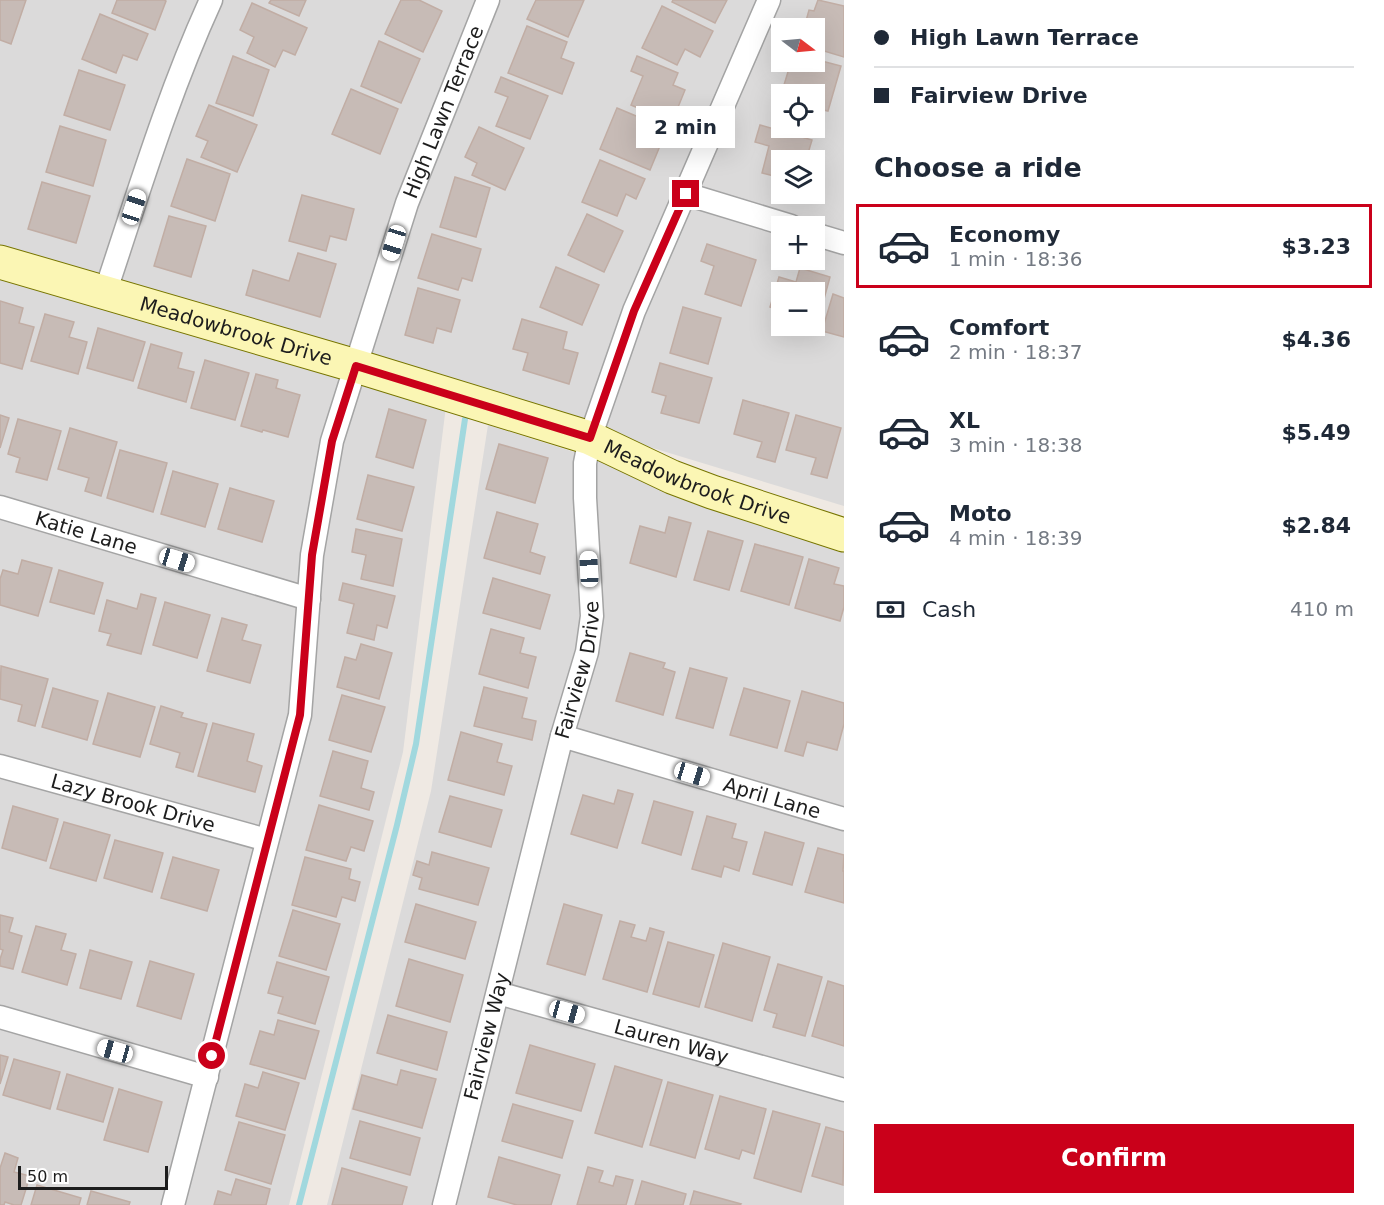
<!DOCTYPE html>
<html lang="en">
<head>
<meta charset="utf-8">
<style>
	:root { --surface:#fff; --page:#f6f6f7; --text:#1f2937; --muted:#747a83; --line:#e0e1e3; --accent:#ca001a }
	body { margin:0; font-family:"DejaVu Sans",sans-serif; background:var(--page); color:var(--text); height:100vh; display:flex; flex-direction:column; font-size:22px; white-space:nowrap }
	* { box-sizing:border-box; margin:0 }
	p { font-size:20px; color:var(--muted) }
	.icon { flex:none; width:33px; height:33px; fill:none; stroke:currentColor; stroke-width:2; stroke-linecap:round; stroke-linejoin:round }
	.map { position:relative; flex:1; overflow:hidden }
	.panel { display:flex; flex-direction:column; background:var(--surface); width:540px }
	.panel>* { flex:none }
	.guide { display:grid; align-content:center; height:132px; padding:0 30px; background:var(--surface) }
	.needle { width:39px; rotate:106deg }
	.fabs { position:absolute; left:771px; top:18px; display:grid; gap:12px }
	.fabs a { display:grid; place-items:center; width:54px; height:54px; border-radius:0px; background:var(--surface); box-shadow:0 6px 24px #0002; font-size:30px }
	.scale { position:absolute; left:18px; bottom:15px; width:150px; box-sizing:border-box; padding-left:6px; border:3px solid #1d1d1d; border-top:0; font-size:16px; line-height:21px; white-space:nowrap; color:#1d1d1d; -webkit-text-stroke:4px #fff; paint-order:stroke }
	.end { position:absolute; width:27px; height:27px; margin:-14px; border:8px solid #ca001a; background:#fff; box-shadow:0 0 0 3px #fff }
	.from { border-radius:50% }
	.bubble { position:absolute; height:42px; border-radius:0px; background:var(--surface); box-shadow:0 6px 24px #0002; font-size:20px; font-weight:600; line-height:42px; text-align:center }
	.car { position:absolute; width:18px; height:36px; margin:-18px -9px; border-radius:8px; box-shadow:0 0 4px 2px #0007; background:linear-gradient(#fff 24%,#345 0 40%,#fff 0 76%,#345 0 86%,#fff 0) }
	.guide b { display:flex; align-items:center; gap:21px; height:57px; font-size:22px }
	.guide b+b { border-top:2px solid var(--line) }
	.guide i { width:15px; height:15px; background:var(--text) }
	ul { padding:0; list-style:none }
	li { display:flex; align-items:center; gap:18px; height:84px; margin:0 12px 9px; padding:0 18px; border:3px solid transparent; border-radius:0px }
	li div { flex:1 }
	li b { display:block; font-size:22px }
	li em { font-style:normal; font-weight:600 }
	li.selected { border-color:var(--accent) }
	li>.icon { width:54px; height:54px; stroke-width:1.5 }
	h2 { padding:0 30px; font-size:27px; line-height:72px }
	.pay { display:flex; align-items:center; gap:15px; height:66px; padding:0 30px; font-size:22px }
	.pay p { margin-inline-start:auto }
	.button { display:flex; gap:12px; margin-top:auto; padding:12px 30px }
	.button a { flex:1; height:69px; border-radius:0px; background:var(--accent); color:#fff; font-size:24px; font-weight:600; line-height:69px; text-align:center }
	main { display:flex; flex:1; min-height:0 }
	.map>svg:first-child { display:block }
</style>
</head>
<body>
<main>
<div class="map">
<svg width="844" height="1205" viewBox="0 0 844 1205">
	<rect width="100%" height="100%" fill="#efe9e3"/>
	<g fill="#dbdada" fill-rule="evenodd">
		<path d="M0 0H844V506L0 250ZM782 28H814V62H782ZM782 94H814V128H782ZM782 160H814V194H782ZM782 226H814V260H782ZM782 292H814V326H782Z"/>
		<path d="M0 279 446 406 403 752 289 1205H0Z"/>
		<path d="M488 425 609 463 717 511 844 549V1205H327L431 791Z"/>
	</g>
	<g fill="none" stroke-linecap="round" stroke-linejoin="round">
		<path stroke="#a1d8de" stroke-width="6" d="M299 1205 397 825 416 744 465 419"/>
	</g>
	<g fill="#c7bbb6" stroke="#c1ada4" stroke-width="1.5">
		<path d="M0 0H26L11 44 0 40Z"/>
		<path d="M117 0H164L166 1 155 30 112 13Z"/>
		<path d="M271 0H306L299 16 269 3Z"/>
		<path d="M401 0H419L442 11 423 52 385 34Z"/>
		<path d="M536 0H584L568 37 527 19Z"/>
		<path d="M673 0H727L715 23 672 2Z"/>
		<path d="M818 0 844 6V57L814 48V28H804L809 10 814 11Z"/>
		<path d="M252 3 307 28 295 55 283 50 275 67 247 53 254 37 240 30Z"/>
		<path d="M662 6 713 31 700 57 685 49 677 65 642 48Z"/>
		<path d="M100 14 148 34 137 60 123 55 116 73 82 59Z"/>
		<path d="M527 26 567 42 561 58 574 63 562 94 508 73Z"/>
		<path d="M379 41 420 59 401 103 361 86Z"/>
		<path d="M233 56 269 70 253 116 216 103Z"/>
		<path d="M637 56 678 73 673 85 685 90 672 122 631 105 643 76 631 71Z"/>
		<path d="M814 59 841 66 828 111 814 108V94H782V98H780L791 62H814Z"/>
		<path d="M79 70 125 85 110 130 64 115Z"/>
		<path d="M501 77 548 96 530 139 496 126 508 97 495 92Z"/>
		<path d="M351 89 398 109 380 154 332 134Z"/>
		<path d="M209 105 257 125 237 172 201 157 208 141 196 136Z"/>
		<path d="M617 108 667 129 650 170 600 149Z"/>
		<path d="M760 125 812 140 806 160H782V178L762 173 769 146 755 142Z"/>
		<path d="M60 126 106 140 93 186 46 172Z"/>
		<path d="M479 127 524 148 505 190 472 175 477 163 465 157Z"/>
		<path d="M187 159 230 174 215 221 171 206Z"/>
		<path d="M600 160 645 179 636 199 626 194 617 216 582 202Z"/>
		<path d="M455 177 490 188 476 237 440 227Z"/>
		<path d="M42 182 90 196 76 243 28 229Z"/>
		<path d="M302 195 354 209 346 240 330 236 326 251 289 241Z"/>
		<path d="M587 214 623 231 604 272 568 255Z"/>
		<path d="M169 216 206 226 191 277 154 266Z"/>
		<path d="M432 234 481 249 472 281 462 278 458 290 418 278Z"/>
		<path d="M707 244 756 260 741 306 705 294 714 266 701 261Z"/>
		<path d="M298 253 336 264 320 317 246 295 253 270 289 281Z"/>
		<path d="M556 267 599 285 582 325 540 307Z"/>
		<path d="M800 268 830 277 818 321 814 320V292H782V311L770 307 779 277 796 282Z"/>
		<path d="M418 288 460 300 451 332 437 328 433 343 405 335Z"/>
		<path d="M833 294 844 298V337L822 331Z"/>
		<path d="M0 301 23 308 19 323 34 327 22 369 0 363Z"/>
		<path d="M683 307 721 318 708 364 670 353Z"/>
		<path d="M45 314 74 322 69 337 87 342 78 374 31 361Z"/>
		<path d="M522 319 567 332 563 349 578 353 569 384 523 370 528 353 513 349Z"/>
		<path d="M98 328 145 342 133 381 87 368Z"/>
		<path d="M151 344 182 353 178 368 194 372 186 402 138 388Z"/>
		<path d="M205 360 249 373 235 420 191 408Z"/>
		<path d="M660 363 712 378 699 423 661 413 666 396 652 392Z"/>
		<path d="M256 374 278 380 276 388 300 395 288 437 263 430 262 432 241 426Z"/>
		<path d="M743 400 789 413 775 462 757 457 762 442 734 434Z"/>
		<path d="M389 409 426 420 413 468 376 457Z"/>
		<path d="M0 415 9 418 0 448Z"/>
		<path d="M796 415 841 428 827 478 811 474 816 458 786 450Z"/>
		<path d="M18 419 61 431 47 480 16 472 20 458 8 454Z"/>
		<path d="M70 428 117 442 101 496 85 491 89 478 58 469Z"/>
		<path d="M499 444 548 458 535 503 486 489Z"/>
		<path d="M120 450 167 463 153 512 107 498Z"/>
		<path d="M173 471 218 484 205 527 161 514Z"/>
		<path d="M368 475 414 487 402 531 357 519Z"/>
		<path d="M230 488 274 501 262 542 218 529Z"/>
		<path d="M497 512 538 524 530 552 545 557 540 574 484 558Z"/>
		<path d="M669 517 691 523 676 577 630 563 640 526 665 533Z"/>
		<path d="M356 529 402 539 393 586 361 579 366 555 352 552Z"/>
		<path d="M708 531 743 541 729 590 694 580Z"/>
		<path d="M755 544 803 557 789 605 741 591Z"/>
		<path d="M809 559 839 568 834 584 844 586V607L840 621 795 608Z"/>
		<path d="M22 560 52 568 38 616 0 605V579L3 570 18 574Z"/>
		<path d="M59 570 103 583 94 614 50 602Z"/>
		<path d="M493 578 550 595 540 629 483 613Z"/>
		<path d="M343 583 395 596 387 628 377 625 374 640 347 633 354 604 339 600Z"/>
		<path d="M141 594 156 598 141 654 107 645 111 634 99 631 107 600 137 609Z"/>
		<path d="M165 602 210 615 197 658 153 645Z"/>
		<path d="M222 618 247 625 242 640 261 645 250 683 207 671Z"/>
		<path d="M491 629 524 638 520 653 536 657 528 688 479 674Z"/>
		<path d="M361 644 392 653 379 699 337 687 345 657 356 660Z"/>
		<path d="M630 653 665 663 663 668 675 672 663 715 616 701Z"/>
		<path d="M1 666 48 679 35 726 18 721 22 705 0 699Z"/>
		<path d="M690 668 727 678 713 728 676 718Z"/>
		<path d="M484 687 527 698 522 718 536 721 532 740 474 726Z"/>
		<path d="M53 688 98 701 87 740 42 727Z"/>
		<path d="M744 688 790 701 777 748 730 735Z"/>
		<path d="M802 691 844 703V724L837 750 807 742 803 756 785 751Z"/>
		<path d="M108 693 155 707 140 757 93 744Z"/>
		<path d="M342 695 385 707 371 752 329 740Z"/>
		<path d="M161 706 183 713 181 717 207 724 193 772 176 767 180 753 150 744Z"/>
		<path d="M213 723 254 734 247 761 262 766 255 792 198 776Z"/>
		<path d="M461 732 502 744 497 762 512 766 504 795 448 780Z"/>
		<path d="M333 751 368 761 361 788 374 792 369 810 320 796Z"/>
		<path d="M618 790 633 794 617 848 571 834 583 795 614 804Z"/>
		<path d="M450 796 502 810 491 847 439 832Z"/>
		<path d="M654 801 693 812 681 855 642 843Z"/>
		<path d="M319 805 373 821 364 851 351 847 346 861 306 850Z"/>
		<path d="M13 806 58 819 46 861 2 848Z"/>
		<path d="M707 816 736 824 732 838 747 842 739 871 724 866 721 877 692 869Z"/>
		<path d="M64 822 110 835 96 881 50 868Z"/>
		<path d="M765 832 804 843 792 885 753 874Z"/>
		<path d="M115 840 163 853 152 892 104 878Z"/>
		<path d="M818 848 844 855 843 871H844V903L805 892Z"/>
		<path d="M432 852 489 868 478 905 419 889 422 878 413 875 417 861 429 865Z"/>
		<path d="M173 857 219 870 207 911 161 898Z"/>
		<path d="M305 857 351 869 349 879 360 882 355 901 342 897 336 917 292 905Z"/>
		<path d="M416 904 476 922 465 959 405 942Z"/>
		<path d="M564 904 602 915 585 975 547 964Z"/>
		<path d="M293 910 340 924 326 970 279 956Z"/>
		<path d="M0 915 13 918 9 932 22 936 13 969 0 966V959L3 950 0 949Z"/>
		<path d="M620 921 635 925 631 937 646 941 650 928 664 932 647 992 603 979Z"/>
		<path d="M36 926 66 934 61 950 76 954 67 985 22 972Z"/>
		<path d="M668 942 714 955 699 1007 653 994Z"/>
		<path d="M723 943 770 957 752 1021 705 1007Z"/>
		<path d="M90 950 132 962 121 999 80 988Z"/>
		<path d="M409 959 463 975 450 1022 396 1006Z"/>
		<path d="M150 961 194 974 181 1019 137 1006Z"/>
		<path d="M277 962 329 977 315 1024 278 1013 283 997 268 993Z"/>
		<path d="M778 964 822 977 805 1036 773 1027 777 1014 764 1010Z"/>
		<path d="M828 981 844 986V1046L812 1036Z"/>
		<path d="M388 1015 447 1032 437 1070 377 1053Z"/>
		<path d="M278 1020 319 1031 305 1079 250 1064 260 1031 274 1035Z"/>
		<path d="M530 1045 595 1064 581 1111 516 1093Z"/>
		<path d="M0 1055 8 1057 0 1084Z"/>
		<path d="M14 1059 60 1072 50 1109 3 1095Z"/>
		<path d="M615 1066 662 1080 642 1147 595 1133Z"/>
		<path d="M401 1070 436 1079 422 1128 353 1109 362 1075 397 1085Z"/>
		<path d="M263 1072 299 1083 285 1130 236 1116 245 1084 258 1088Z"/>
		<path d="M67 1074 113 1088 103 1122 57 1109Z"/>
		<path d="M668 1082 713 1095 695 1158 650 1145Z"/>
		<path d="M119 1089 162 1102 148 1152 104 1140Z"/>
		<path d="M720 1096 766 1109 754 1154 742 1150 739 1159 705 1149Z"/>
		<path d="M513 1104 573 1121 562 1158 502 1141Z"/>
		<path d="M773 1111 820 1124 801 1192 754 1178Z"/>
		<path d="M360 1121 420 1138 410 1175 350 1158Z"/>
		<path d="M239 1122 285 1135 271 1184 225 1170Z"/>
		<path d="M826 1127 844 1132 843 1185 812 1176Z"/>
		<path d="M5 1153 18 1158 14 1172 30 1176 21 1205H14L5 1202 4 1205H0V1168Z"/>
		<path d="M499 1157 560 1175 551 1205H517L488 1197Z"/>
		<path d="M588 1167 603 1171 599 1182 613 1186 616 1176 633 1180 626 1205H577Z"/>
		<path d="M342 1168 407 1187 402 1205H332Z"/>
		<path d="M236 1179 270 1189 266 1205H214L218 1191 231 1195Z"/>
		<path d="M642 1181 686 1194 683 1205H635Z"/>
		<path d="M37 1185 81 1198 79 1205H31Z"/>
		<path d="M91 1191 130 1202 129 1205H87Z"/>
		<path d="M694 1191 741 1204 740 1205H690Z"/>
	</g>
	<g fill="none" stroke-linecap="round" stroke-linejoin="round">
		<defs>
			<g id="street">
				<path d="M686 194 791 226"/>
				<path d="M814 234 844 243"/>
				<path d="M105 293C138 194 168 94 211 0"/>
				<path id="s1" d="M0 507 309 599"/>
				<path id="s2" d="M562 736 844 819"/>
				<path id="s3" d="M0 766 267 840"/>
				<path id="s4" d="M498 993 844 1090"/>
				<path d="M0 1017 207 1077"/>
				<path id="s5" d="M173 1205 300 715 312 555 332 441 407 203 488 0"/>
				<path id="s6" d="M444 1205 562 736 587 652 592 616 585 498V463L590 438 634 311 769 0"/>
			</g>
			<g id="secondary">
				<path id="s7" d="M0 262 356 366 590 438 672 477 712 492 844 535"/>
			</g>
		</defs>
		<use href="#street" stroke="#a4a4a4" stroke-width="25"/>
		<use href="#secondary" stroke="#777501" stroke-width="35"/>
		<use href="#street" stroke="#fff" stroke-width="22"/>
		<use href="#secondary" stroke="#fbf6b4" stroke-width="33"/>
	</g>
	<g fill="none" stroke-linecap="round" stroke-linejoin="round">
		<path stroke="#ca001a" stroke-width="8" d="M212 1056 300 715 312 555 332 441 356 366 590 438 634 311 686 194"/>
	</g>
	<g text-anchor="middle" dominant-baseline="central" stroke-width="4.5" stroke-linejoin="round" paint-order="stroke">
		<g font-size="20" fill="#1d1d1d" stroke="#fff">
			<text stroke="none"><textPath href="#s5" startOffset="1130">High Lawn Terrace</textPath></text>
			<text stroke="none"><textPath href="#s7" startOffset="246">Meadowbrook Drive</textPath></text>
			<text stroke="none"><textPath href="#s7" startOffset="732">Meadowbrook Drive</textPath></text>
			<text stroke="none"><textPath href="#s1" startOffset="90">Katie Lane</textPath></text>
			<text stroke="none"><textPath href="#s6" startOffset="552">Fairview Drive</textPath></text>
			<text stroke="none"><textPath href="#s2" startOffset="219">April Lane</textPath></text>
			<text stroke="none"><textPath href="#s3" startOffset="138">Lazy Brook Drive</textPath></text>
			<text stroke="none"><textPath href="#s6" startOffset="174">Fairview Way</textPath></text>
			<text stroke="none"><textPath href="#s4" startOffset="180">Lauren Way</textPath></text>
		</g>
	</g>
</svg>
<div class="fabs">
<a><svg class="needle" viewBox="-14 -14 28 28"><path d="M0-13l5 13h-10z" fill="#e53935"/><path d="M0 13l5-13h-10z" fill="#747a83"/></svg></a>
<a><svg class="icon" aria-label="locate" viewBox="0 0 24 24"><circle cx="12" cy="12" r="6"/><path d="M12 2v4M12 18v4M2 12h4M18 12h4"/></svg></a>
<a><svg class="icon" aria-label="layers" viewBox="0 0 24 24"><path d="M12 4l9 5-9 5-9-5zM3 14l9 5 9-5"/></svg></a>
<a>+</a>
<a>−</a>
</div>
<div class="scale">50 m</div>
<i class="end from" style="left:212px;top:1056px"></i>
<i class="end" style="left:686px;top:194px"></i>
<div class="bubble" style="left:636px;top:106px;width:99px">2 min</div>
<i class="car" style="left:134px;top:207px;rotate:18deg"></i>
<i class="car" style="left:394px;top:243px;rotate:197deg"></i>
<i class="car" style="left:177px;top:560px;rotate:107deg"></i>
<i class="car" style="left:589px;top:569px;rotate:357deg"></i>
<i class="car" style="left:692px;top:774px;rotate:107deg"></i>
<i class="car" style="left:567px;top:1012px;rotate:106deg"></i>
<i class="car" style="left:115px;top:1051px;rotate:286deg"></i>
</div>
<section class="panel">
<div class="guide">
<b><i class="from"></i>High Lawn Terrace</b>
<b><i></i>Fairview Drive</b>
</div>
<h2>Choose a ride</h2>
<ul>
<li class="selected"><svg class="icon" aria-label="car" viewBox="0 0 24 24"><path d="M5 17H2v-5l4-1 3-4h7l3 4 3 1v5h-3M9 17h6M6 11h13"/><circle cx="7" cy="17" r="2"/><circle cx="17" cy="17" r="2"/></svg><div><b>Economy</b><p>1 min · 18:36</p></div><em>$3.23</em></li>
<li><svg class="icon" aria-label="car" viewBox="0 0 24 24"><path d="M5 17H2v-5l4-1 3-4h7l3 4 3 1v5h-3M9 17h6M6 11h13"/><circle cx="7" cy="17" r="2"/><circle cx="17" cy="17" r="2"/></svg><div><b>Comfort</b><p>2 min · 18:37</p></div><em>$4.36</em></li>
<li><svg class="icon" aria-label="car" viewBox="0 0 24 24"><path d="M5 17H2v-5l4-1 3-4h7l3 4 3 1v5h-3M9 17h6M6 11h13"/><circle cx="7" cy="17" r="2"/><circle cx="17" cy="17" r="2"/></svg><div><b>XL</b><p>3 min · 18:38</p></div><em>$5.49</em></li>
<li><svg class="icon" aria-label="car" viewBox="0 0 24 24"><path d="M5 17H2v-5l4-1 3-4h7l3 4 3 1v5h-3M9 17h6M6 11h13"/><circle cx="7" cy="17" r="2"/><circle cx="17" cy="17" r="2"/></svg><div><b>Moto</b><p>4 min · 18:39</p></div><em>$2.84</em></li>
</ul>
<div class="pay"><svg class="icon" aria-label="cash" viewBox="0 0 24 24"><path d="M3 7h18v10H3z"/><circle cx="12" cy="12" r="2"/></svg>Cash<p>410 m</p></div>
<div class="button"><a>Confirm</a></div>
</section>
</main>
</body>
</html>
